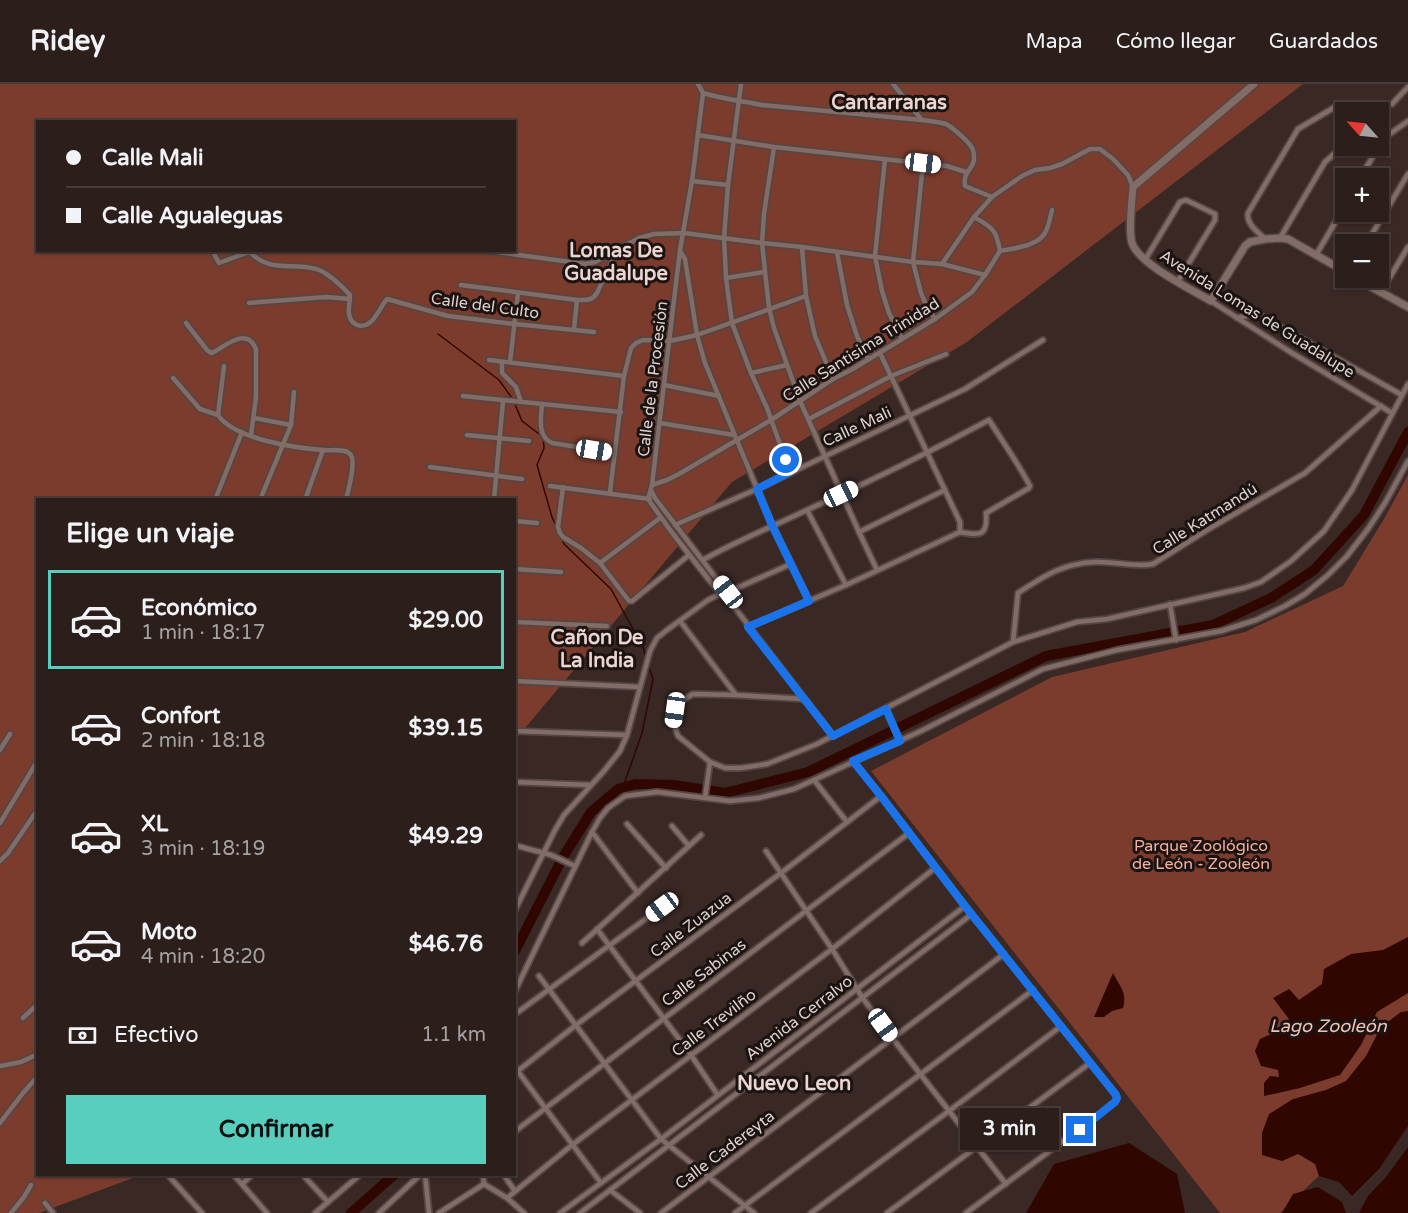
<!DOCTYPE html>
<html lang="es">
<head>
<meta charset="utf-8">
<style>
	:root { --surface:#2b1e1b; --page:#372b28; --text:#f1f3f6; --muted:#a6a2a3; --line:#473c3a; --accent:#58cebf }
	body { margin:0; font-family:"Varela Round",sans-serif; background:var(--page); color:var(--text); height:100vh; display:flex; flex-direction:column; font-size:22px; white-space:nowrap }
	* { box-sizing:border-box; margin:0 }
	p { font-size:20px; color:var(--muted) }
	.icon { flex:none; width:33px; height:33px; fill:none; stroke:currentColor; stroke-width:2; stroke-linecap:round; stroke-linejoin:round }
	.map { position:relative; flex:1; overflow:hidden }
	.details { position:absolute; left:36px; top:414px; width:480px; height:678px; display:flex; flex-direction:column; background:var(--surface); border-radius:0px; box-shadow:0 2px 4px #0004,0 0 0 2px var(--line) }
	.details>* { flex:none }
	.banner { position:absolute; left:36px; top:36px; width:480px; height:132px; border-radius:0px; box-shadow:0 2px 4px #0004,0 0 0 2px var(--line); display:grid; align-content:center; height:132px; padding:0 30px; background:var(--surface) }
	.needle { width:39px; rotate:297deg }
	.buttons { position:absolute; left:1335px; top:18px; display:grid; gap:12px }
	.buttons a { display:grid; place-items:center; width:54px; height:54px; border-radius:0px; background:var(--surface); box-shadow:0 2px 4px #0004,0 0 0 2px var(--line); font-size:30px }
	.end { position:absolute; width:27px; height:27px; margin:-14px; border:8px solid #1a73e8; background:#fff; box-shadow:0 0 0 3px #fff }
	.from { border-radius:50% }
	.bubble { position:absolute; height:42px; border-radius:0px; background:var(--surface); box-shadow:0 2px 4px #0004,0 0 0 2px var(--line); font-size:20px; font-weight:800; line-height:42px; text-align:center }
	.car { position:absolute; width:18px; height:36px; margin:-18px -9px; border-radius:8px; box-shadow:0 0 4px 2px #0007; background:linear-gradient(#fff 24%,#345 0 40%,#fff 0 76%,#345 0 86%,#fff 0) }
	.banner b { display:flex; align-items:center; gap:21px; height:57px; font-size:22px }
	.banner b+b { border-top:2px solid var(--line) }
	.banner i { width:15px; height:15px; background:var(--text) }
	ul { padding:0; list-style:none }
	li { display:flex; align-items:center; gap:18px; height:99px; margin:0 12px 9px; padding:0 18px; border:3px solid transparent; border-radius:0px }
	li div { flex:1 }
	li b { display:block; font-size:22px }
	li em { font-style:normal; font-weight:800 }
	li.current { border-color:var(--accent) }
	li>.icon { width:54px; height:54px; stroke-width:1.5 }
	h2 { padding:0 30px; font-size:27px; line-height:72px }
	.pay { display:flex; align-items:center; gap:15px; height:66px; padding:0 30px; font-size:22px }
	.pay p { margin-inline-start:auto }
	.action { display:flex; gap:12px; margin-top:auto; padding:12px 30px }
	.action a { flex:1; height:69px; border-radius:0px; background:var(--accent); color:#111; font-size:24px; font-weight:800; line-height:69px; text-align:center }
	header { display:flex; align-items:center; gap:36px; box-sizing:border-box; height:84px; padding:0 30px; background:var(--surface); border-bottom:2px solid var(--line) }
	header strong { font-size:28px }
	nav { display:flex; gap:33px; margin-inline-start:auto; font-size:21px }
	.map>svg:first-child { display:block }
</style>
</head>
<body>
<header>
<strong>Ridey</strong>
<nav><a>Mapa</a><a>Cómo llegar</a><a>Guardados</a></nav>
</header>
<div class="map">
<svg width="1408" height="1129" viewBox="0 0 1408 1129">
	<rect width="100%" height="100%" fill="#392824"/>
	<g fill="#7b3c2d" fill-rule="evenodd">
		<path d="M0 0H1303L967 258 732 398 515 656 514 416H38V1090L141 1091 39 1129H0ZM38 38H514V166H38Z"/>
		<path d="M1408 391V1007L1280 1129H1220L871 687 1052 593 1245 548 1343 502 1384 435Z"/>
	</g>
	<g fill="#300601">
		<path d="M1408 853V909L1377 928 1361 961 1340 991 1300 1004 1264 1012V999L1270 992 1279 993 1278 986 1261 982 1255 967 1260 955 1269 951 1282 949 1289 935 1273 914 1289 905 1299 916 1322 900 1324 885 1351 870 1383 866Z"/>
		<path d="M1113 889C1119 901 1128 909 1123 924L1112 927 1104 933H1094Z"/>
		<path d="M1408 927V1042L1379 1085 1352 1112 1339 1098 1319 1092 1315 1080 1298 1070 1282 1077 1262 1071V1049L1269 1030 1293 1015 1326 1006 1346 997 1366 972 1381 943 1401 928Z"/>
		<path d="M1129 1059 1177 1090 1185 1129H1026L1054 1080Z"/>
		<path d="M1408 1063V1129H1359L1368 1112 1386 1093Z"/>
		<path d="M1318 1103 1342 1118 1346 1129H1282L1293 1110Z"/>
	</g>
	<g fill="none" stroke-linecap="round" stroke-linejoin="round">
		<g stroke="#300601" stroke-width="1.5">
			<path d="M438 250 499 296 512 314"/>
			<path d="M514 318 522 337 543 353 544 364 537 381 552 433 556 442"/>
			<path d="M561 454 564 460 611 505 643 563 646 573"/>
			<path d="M623 703 642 649 653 595 648 581"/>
		</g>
		<g stroke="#300601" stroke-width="10">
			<path d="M514 869 563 773 591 728 618 705 635 700 674 701 725 709 808 688 1046 572 1213 541 1271 514 1314 486 1364 431 1408 348"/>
			<path d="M351 1129 395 1090"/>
		</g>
		<defs>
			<g id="street">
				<path d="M698 0 703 9C722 15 742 17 762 21L922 36C930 37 939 38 946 40 953 44 971 59 973 66 974 69 974 74 974 76 972 87 963 87 965 102L992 113"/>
				<path d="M741 0 728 101 724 154 726 194 732 239 751 289 767 324 790 388"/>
				<path d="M893 0 922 36"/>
				<path d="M703 9 692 97 680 166 652 401 648 415 670 446 720 510 729 516 833 652"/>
				<path d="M1392 20 1408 3"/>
				<path d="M698 51 774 63 947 82 966 88"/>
				<path d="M1378 53 1384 54 1408 37"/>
				<path d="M774 63 764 130 762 159 769 224 774 244 800 317 859 448 877 486"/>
				<path d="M885 75 875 172 882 207 889 229 902 255"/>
				<path d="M923 79 913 178 921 209 926 221 935 235"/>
				<path d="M1360 94 1384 54"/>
				<path d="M692 97 728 101"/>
				<path d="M974 133C993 144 996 145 1000 167"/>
				<path d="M1280 154 1325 78 1335 69 1348 62"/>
				<path d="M1265 155C1258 148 1246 140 1248 129L1298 45 1340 20 1346 21 1353 28"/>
				<path d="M1366 160 1408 90"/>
				<path d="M802 163 806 212 815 252 833 295"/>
				<path d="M212 166 219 179 249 168"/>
				<path d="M248 166C269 190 290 178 316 185 326 187 343 203 350 211 350 218 348 224 349 230 350 235 352 239 357 241 373 246 379 224 387 215L448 232 515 240 594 248"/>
				<path d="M483 166 585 180 595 178 639 154 654 150 684 149 762 159 802 163 913 178 942 180 985 191"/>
				<path d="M680 167 685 175 697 251 705 279 772 441 809 517"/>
				<path d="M837 168 847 221 857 252 868 275"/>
				<path d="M1316 171 1346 120"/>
				<path d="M1145 176 1180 118 1186 116 1215 130V136L1178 197"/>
				<path d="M942 180 974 133 992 113 1022 92 1035 86 1050 84 1062 80 1090 65H1100L1113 75 1128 91 1133 103"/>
				<path d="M726 194 764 188"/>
				<path d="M461 201 577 216C586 216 592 217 597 209L617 166"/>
				<path d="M1381 208 1408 163"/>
				<path d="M1211 217 1292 269 1392 329"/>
				<path d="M249 219 326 213 350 215"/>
				<path d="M1237 234 1255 230 1260 231 1402 311"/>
				<path d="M186 239 207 266 211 269 214 268C228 260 247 243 256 265V313L251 351"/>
				<path d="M574 245 577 216"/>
				<path d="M880 269 960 438V448"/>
				<path d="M489 276 624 292"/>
				<path d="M502 278V289L516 303 521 318"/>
				<path d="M510 278 518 209"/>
				<path d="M224 282 218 331C234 355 295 364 323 366 330 367 345 364 350 370 357 376 348 407 346 416"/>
				<path d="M751 289 787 281"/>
				<path d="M173 294 200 325 218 331"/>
				<path d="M664 301 719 312"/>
				<path d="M463 312 621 328"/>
				<path d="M542 320C541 334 537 352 552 359L615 369"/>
				<path d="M254 334 291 341"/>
				<path d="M809 335 891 292 946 270"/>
				<path d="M660 339 734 351"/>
				<path d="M467 351 529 357"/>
				<path d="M430 383 522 395"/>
				<path d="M652 401 667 396 679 390 771 336 833 295 851 286 935 235 972 208 985 191 1000 167C1014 164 1036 163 1045 149 1049 143 1050 133 1052 126"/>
				<path d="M550 402 650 415"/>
				<path d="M563 403 558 443 560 449 563 453 581 464 600 479 629 517H632L689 471"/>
				<path d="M651 406 655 414 728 510"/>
				<path d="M610 408 624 292 631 264 636 259 643 256 670 257 697 251 806 212"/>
				<path d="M215 416 242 348"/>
				<path d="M260 416 291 341 294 308"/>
				<path d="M305 416 323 366"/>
				<path d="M494 416 503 317"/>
				<path d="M807 426 846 501"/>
				<path d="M514 437 537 439"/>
				<path d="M675 441 757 405 965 305 1043 256"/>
				<path d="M859 448 945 406"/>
				<path d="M703 476C736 457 772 443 807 426 869 398 930 368 989 336 1003 358 1018 379 1030 402L1029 404 986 429C988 452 980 452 960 448"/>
				<path d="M600 479 660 434"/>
				<path d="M514 485 561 488"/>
				<path d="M1170 520 1176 556"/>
				<path d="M680 537 736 611"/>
				<path d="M514 538 607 542"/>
				<path d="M748 543 846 501 960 448"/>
				<path d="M1013 558 1077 538 1107 535 1244 504 1261 498 1291 477 1324 447 1352 406 1408 300"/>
				<path d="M514 597 640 603"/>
				<path d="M803 615 736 611 693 610 683 616 675 625 673 638 678 652 710 678 725 684H741L767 680 817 660 1013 558 1018 509C1044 492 1063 479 1096 478 1116 477 1134 484 1153 480L1207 446 1305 389 1381 322"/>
				<path d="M886 625 900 657"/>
				<path d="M514 647 627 651"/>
				<path d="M0 666 10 650"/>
				<path d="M853 677 881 712 965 822 1116 1011 1117 1014 1115 1018 1097 1032 966 1129"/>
				<path d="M814 696 847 738"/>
				<path d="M514 698 590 701"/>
				<path d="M705 714 710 678"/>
				<path d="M0 739 38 676"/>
				<path d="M627 740 666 784"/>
				<path d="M672 742 689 762"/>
				<path d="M592 748 638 809"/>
				<path d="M514 761 551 771 575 782"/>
				<path d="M766 767 832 865 862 913 893 955 1006 1100"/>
				<path d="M0 777 8 769 38 725"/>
				<path d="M514 828 555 746 564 731 604 687 620 667 627 651 650 567 657 554 667 546 708 516 720 510 728 508 791 480"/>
				<path d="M597 845 691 971 717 1010"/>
				<path d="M582 859 701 751"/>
				<path d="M539 892 661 1055 754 1129"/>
				<path d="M514 909 592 748 600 734 608 724 625 712 657 708 730 717 759 714 794 705 921 647 1043 585 1117 566 1221 547 1256 536 1285 522 1305 510 1328 491 1347 472 1368 445 1385 419 1408 377"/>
				<path d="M518 928 662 823"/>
				<path d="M23 934 38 920"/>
				<path d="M0 982 21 978 38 970"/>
				<path d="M514 982 601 1099"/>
				<path d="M514 990 576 941 781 789 881 712"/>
				<path d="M0 1039 23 1009 38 992"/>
				<path d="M514 1048 909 749"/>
				<path d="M167 1090 202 1129"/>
				<path d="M233 1090 267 1129"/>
				<path d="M302 1090 328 1118"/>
				<path d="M425 1090 429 1129"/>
				<path d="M483 1090 484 1100"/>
				<path d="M503 1090 515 1107"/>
				<path d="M242 1100 253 1090"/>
				<path d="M484 1100 507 1114 524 1129"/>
				<path d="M610 1106 640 1129"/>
				<path d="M507 1114 572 1061 832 865 935 784"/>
				<path d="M45 1119 53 1129"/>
				<path d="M11 1129 24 1113 31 1101"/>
				<path d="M315 1129 361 1090"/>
				<path d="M379 1129 421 1090"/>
				<path d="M439 1129 484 1100"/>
				<path d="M560 1129 661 1055 965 822"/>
				<path d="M580 1129 972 830"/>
				<path d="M661 1129 1004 870"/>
				<path d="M735 1129 1033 906"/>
				<path d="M811 1129 949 1027 1060 943"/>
				<path d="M887 1129 1090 979"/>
			</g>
			<g id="secondary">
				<path d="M1254 0 1133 103C1132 117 1128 146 1132 159 1139 180 1191 205 1211 217L1245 162 1250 158 1265 155 1280 154 1288 155 1346 188"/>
				<path d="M1355 194 1408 223"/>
			</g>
		</defs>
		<use href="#street" stroke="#554643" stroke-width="8"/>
		<use href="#secondary" stroke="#554643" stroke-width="10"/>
		<use href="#street" stroke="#816c67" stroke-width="4.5"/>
		<use href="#secondary" stroke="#816c67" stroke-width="7"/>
	</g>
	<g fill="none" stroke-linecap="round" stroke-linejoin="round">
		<path stroke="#1a73e8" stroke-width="8" d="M786 376 790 388 757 405 772 441 809 517 748 543 833 652 886 625 900 657 853 677 881 712 965 822 1116 1011 1117 1014 1115 1018 1080 1046"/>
	</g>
	<g text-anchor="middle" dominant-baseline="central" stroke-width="6" stroke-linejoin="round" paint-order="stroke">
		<g font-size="16" fill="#ddd1ce" stroke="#1b1311">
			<text transform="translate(485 222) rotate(8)">Calle del Culto</text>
			<text transform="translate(1257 230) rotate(32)">Avenida Lomas de Guadalupe</text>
			<text transform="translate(861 266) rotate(-32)">Calle Santisima Trinidad</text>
			<text transform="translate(653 295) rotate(-83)">Calle de la Procesión</text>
			<text transform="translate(857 343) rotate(-25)">Calle Mali</text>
			<text transform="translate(1205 435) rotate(-32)">Calle Katmandú</text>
			<text transform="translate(691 841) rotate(-37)">Calle Zuazua</text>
			<text transform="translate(704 889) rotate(-37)">Calle Sabinas</text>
			<text transform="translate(799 934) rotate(-37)">Avenida Cerralvo</text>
			<text transform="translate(714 939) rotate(-37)">Calle Trevilño</text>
			<text transform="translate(725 1066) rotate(-37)">Calle Cadereyta</text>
		</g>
		<g font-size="16" fill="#f6af9d" stroke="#1b1311">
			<text x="1201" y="762">Parque Zoológico<tspan x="1201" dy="18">de León - Zooleón</tspan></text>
		</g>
		<g font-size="18" font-style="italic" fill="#f1c0b4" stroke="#1b1311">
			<text x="1328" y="942">Lago Zooleón</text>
		</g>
		<g font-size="20" font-weight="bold" fill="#ecd5d0" stroke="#1b1311">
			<text x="889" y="19">Cantarranas</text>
			<text x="616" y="167">Lomas De<tspan x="616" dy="23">Guadalupe</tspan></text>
			<text x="597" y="554">Cañon De<tspan x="597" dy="23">La India</tspan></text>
			<text x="794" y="1000">Nuevo Leon</text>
		</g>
	</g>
</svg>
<div class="buttons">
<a><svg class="needle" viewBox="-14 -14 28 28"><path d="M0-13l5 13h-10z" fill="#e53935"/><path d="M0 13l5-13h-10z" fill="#a6a2a3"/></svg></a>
<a>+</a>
<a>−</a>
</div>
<i class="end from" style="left:786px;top:376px"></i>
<i class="end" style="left:1080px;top:1046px"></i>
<div class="bubble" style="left:960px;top:1024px;width:99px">3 min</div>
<i class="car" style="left:923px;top:79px;rotate:97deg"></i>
<i class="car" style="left:594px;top:366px;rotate:99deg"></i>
<i class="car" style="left:841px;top:410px;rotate:65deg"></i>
<i class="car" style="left:728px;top:508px;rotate:322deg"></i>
<i class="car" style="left:675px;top:626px;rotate:188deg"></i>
<i class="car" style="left:662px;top:823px;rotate:233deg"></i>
<i class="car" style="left:883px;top:941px;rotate:144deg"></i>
<div class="banner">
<b><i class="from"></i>Calle Mali</b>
<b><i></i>Calle Agualeguas</b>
</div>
<section class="details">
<h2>Elige un viaje</h2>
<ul>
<li class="current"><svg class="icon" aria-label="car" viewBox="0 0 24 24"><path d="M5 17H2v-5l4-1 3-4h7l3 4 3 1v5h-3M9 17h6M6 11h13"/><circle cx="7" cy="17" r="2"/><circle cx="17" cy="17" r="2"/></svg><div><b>Económico</b><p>1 min · 18:17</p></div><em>$29.00</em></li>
<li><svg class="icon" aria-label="car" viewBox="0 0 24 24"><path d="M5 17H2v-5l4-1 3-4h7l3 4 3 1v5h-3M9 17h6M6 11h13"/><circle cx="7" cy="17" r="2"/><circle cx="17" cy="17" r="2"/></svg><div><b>Confort</b><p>2 min · 18:18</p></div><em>$39.15</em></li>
<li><svg class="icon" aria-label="car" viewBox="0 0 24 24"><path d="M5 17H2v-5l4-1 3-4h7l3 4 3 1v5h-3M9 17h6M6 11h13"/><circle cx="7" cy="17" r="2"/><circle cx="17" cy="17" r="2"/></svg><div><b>XL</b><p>3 min · 18:19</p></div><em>$49.29</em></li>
<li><svg class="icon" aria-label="car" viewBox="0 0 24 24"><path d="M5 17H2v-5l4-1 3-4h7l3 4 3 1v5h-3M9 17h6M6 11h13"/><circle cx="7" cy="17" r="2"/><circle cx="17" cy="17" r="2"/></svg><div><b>Moto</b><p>4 min · 18:20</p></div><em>$46.76</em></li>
</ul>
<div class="pay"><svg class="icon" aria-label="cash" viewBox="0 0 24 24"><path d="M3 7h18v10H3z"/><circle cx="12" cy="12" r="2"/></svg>Efectivo<p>1.1 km</p></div>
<div class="action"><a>Confirmar</a></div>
</section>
</div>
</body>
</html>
